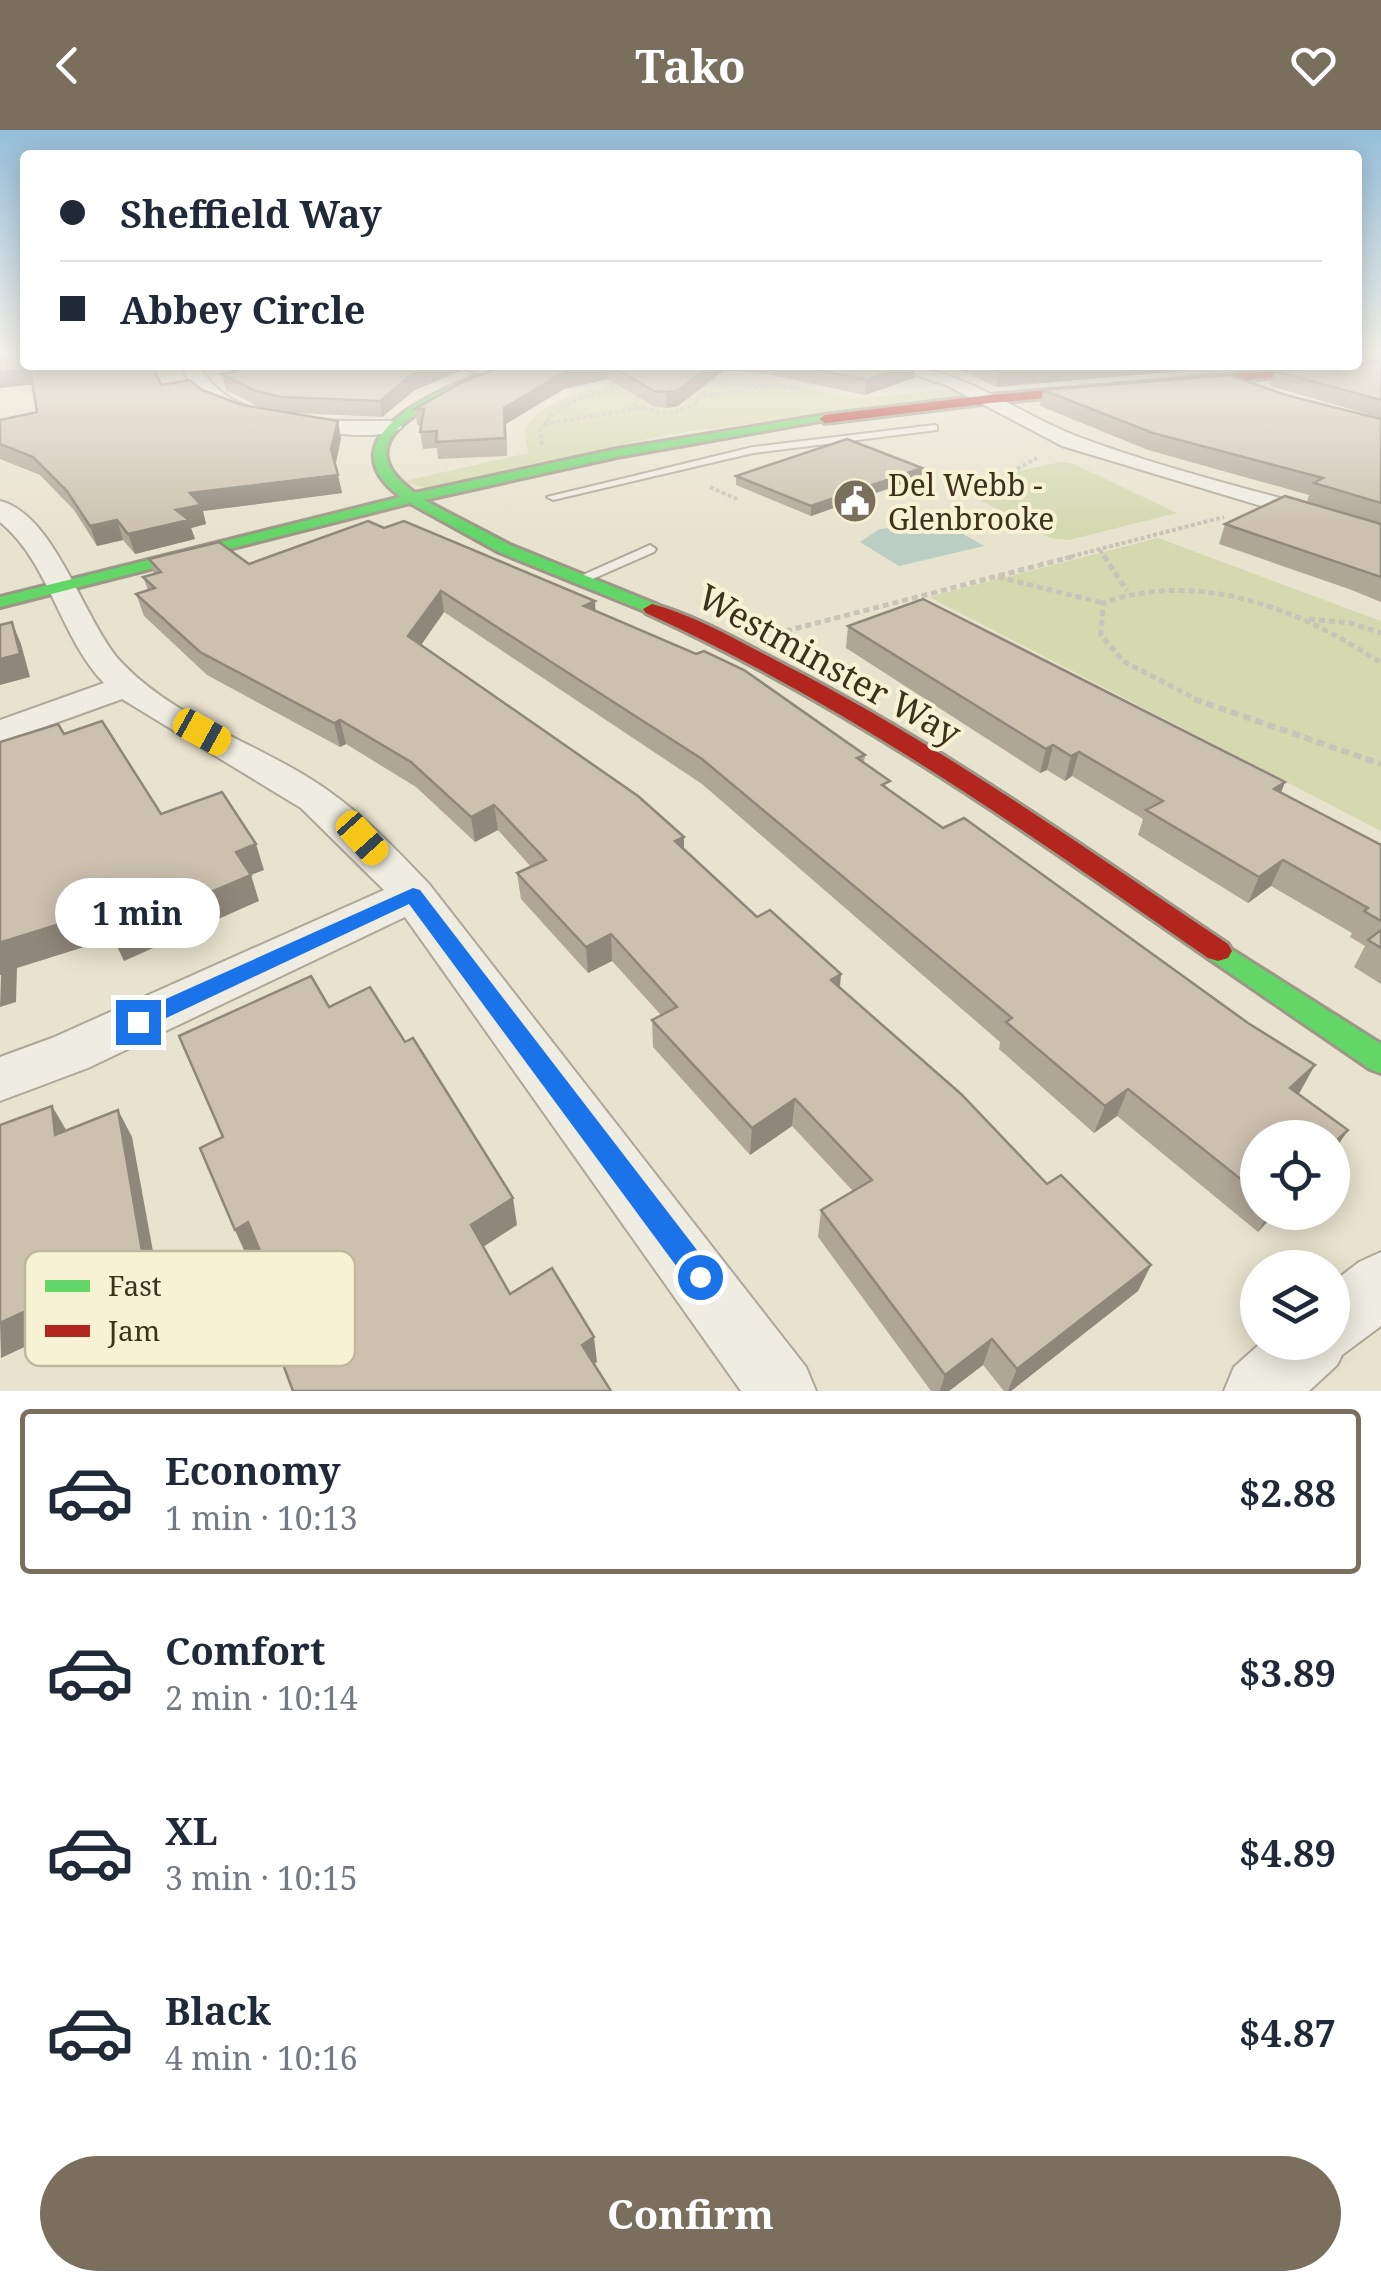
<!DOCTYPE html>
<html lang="en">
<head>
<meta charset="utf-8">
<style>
	:root { --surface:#fff; --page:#f6f6f7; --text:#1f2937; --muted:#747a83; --line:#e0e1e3; --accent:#796f5c }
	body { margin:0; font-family:"Noto Serif",serif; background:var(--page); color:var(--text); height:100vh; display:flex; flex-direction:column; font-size:38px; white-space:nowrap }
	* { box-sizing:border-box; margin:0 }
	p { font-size:32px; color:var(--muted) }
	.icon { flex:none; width:55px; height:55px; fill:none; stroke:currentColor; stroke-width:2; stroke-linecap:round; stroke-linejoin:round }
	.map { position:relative; height:1261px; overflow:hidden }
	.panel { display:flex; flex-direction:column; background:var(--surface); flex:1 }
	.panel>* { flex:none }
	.guide { position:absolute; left:20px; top:20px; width:1342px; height:220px; border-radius:10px; box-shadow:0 5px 25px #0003; display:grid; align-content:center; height:220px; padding:0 40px; background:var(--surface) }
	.buttons { position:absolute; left:1240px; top:990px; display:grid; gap:20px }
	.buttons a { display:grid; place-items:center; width:110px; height:110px; border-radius:50%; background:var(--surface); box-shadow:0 5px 25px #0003; font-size:50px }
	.end { position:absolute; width:45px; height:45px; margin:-22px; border:12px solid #1a73e8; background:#fff; box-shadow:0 0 0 5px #fff }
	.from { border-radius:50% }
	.bubble { position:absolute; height:70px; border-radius:35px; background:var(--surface); box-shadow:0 5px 25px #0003; font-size:32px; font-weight:700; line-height:70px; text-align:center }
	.car { position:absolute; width:30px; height:60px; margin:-30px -15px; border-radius:12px; box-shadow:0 0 8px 2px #0007; background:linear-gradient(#f5c518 24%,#345 0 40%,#f5c518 0 76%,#345 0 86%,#f5c518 0) }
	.guide b { display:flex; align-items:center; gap:35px; height:95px; font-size:38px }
	.guide b+b { border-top:2px solid var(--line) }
	.guide i { width:25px; height:25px; background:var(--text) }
	ul { padding:18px 0 0; list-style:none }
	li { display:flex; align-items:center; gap:30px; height:165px; margin:0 20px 15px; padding:0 20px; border:5px solid transparent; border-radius:10px }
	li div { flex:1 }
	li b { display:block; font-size:38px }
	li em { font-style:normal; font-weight:700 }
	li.active { border-color:var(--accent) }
	li>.icon { width:90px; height:90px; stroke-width:1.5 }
	.primary-button { display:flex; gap:20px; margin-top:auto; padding:20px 40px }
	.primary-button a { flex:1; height:115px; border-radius:60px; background:var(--accent); color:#fff; font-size:40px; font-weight:700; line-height:115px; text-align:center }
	header { display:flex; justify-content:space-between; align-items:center; height:130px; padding:0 40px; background:var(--accent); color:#fff; font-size:45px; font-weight:700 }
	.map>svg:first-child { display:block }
</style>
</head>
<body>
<header><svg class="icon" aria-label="back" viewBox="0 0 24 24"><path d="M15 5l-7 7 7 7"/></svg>Tako<svg class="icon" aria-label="heart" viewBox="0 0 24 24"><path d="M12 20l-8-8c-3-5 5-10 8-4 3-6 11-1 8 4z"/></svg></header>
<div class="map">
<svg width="1381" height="1261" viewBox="0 0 1381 1261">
	<rect width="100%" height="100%" fill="#e8e3ce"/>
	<g fill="#d4d9b0">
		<path d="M579 235 674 247 761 248 854 269 960 258 966 266 670 304 427 359 404 351 528 323 524 302C539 270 579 263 610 255Z"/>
		<path d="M1061 332 1074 334 1177 383 1069 410 1050 408 958 358 961 353Z"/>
		<path d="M1158 408 1381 491V701L929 467Z"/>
	</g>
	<path fill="#bacec4" d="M928 393H944L984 416 899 436 860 412 880 399Z"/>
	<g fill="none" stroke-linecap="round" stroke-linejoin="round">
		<defs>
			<g id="lane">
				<path d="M934 295 937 296V300L753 323 553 370 547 367 753 317Z"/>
				<path d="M650 415 656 419 654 422 588 451 583 452 576 448Z"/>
			</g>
			<g id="street">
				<path d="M181 235H199C232 299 330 290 392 291L402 297C379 319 236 291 208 273 194 264 188 249 181 235Z"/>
				<path d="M453 235H484L499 242 490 247Z"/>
				<path d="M887 235C961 235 1013 282 1079 307 1175 343 1282 367 1381 396V412L1062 316 948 256Z"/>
				<path d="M0 371C56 385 84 493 122 533 172 586 248 610 309 648 356 677 392 715 429 754L806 1237 816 1261H741L405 787 88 938 0 971V927L52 908 384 760 301 678 122 569 0 613V590L104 553C59 506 50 433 0 392Z"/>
				<path d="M1381 1122V1196L1342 1225 1337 1235 1309 1261H1224L1234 1237 1262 1212H1332V1153L1359 1132Z"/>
			</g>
			<g id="fast">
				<path d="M506 235H522C486 257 321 296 415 363L617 319 825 285 831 289 617 327 424 370 510 415 658 475 661 479 652 484 499 422 410 373 0 477V467L401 367C314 303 460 251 506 235Z"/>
				<path d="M1218 811 1381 914V943L1370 939 1208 828 1204 821 1208 814Z"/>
			</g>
			<g id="jam">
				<path d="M1381 232V238L990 273 825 293 819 289 825 285 990 265Z"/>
				<path d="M652 474C697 486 742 513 783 534 939 614 1083 717 1228 814L1232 821 1228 828 1218 831 1208 828C1026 702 848 575 646 483L643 479Z"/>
			</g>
		</defs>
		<use href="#lane" stroke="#ada798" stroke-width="4"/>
		<use href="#street" stroke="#ada798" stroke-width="4"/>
		<use href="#fast" stroke="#9d9787" stroke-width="6"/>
		<use href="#jam" stroke="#9d9787" stroke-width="6"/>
		<g stroke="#c8c4b8" stroke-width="4" stroke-dasharray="4 2.5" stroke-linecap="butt">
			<path d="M705 250 802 259"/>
			<path d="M651 264 683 265 699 273 668 284 635 277V270Z"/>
			<path d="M696 268 768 256"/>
			<path d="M544 294 645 277"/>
			<path d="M542 315 540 301C558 269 595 264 628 257"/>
			<path d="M1017 339 1037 328"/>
			<path d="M913 341 934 344 915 337"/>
			<path d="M710 357 737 369"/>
			<path d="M1100 420 1105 428"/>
			<path d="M1065 428 1224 387"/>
		</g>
		<g stroke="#c8c4b8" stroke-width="5" stroke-dasharray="6 4" stroke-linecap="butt">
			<path d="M1104 426 1127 461"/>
			<path d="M998 447 1103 473"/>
			<path d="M1309 489 1351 493 1381 503"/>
			<path d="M786 501 1075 426"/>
			<path d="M1200 571 1123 531 1101 505 1103 473C1199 439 1300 479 1381 533"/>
		</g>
		<path stroke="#c8c4b8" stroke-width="6" stroke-dasharray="8 5" stroke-linecap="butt" d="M1194 569 1381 634"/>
		<use href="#lane" fill="#efece1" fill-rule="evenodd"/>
		<use href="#street" fill="#efece1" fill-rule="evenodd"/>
		<use href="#fast" fill="#63d668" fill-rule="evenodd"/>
		<use href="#jam" fill="#b3261e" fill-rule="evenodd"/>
	</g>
	<g fill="#afa696">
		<path d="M0 223 161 255 202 260 242 275 259 277 226 260 222 244 233 242 229 235H459L460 241 415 260 382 287 293 283 341 308 335 335 342 363 203 381 206 394 191 398 195 409 135 424 123 410 97 416 74 380 40 345 0 329V290L37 282 32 254 0 258Z"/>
		<path d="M1381 232V288L1270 256 1275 241Z"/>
		<path d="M508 235H1249L997 257 951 236 940 239 916 236 914 248 865 265 757 242 723 241 678 276 667 278 655 277 608 249 564 259 506 294 507 326 438 329 437 318 423 319 420 302 421 296 417 295 415 279Z"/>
		<path d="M1043 260 1289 266 1381 289V472L1349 459 1219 414 1225 394 1340 382 1307 371 1309 365 1148 320 1040 276Z"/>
		<path d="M922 338 921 347 811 386 736 355V346Z"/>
		<path d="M149 429 249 434 595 481 865 625 864 633 889 659 1300 962 1298 964 1348 1000 1332 1024V1008H1258V1082H1276L1258 1102 1117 986 1094 1003 999 919 1000 912 702 654 444 482 421 515 684 707V720L757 787 841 844 840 858 1047 1054 1151 1135 1138 1161 1011 1261H1004L983 1235 949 1261H931L818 1107 821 1080 853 1061 792 996 750 1025 653 917 652 890 661 885 612 831 588 843 521 769 517 743 531 737 498 700 475 712 416 657 346 614 340 617 207 545 144 486 136 464 148 460 143 447 154 444Z"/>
		<path d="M848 496 1285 652 1281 663 1381 715V854L1354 837 1365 816 1350 807 1352 803 1271 756 1248 773 1138 705 1143 689 1072 646 1065 651 1047 640 1040 643 846 518Z"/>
	</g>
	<g fill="#8f877a">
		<path d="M436 235H459L460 241 415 260 382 287 380 271 412 244Z"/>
		<path d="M600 235H607L608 249 564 259 506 294 507 326 504 278 563 243Z"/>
		<path d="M711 235H723V241L678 276 667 278 666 262Z"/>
		<path d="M911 235H916L914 248 865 265 866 250Z"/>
		<path d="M1076 235H1249L997 257 999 241Z"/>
		<path d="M30 239 35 254 0 258V242Z"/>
		<path d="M338 291 341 308 335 337 331 319Z"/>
		<path d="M922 338 921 347 811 386V376Z"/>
		<path d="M338 345 342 363 203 381 206 394 191 398 195 409 135 424 128 404 176 380 190 363Z"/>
		<path d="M117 390 123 410 97 416 90 396Z"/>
		<path d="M441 461 444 482 412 528 408 506Z"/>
		<path d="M595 471 596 493 584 476Z"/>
		<path d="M12 492 21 514 30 547 0 555V529Z"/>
		<path d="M340 590 346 614 340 617 334 593Z"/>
		<path d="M1053 615 1047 640 1040 643 1046 619Z"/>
		<path d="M1079 622 1072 646 1065 651 1071 626Z"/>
		<path d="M1285 652 1275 677 1274 659Z"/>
		<path d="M494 675 498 700 475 712 471 687Z"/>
		<path d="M684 707V732L675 711Z"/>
		<path d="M256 714 264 740 251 745 259 771 124 831 113 808 17 838 16 872 0 877 2 812Z"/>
		<path d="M1283 730 1271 756 1248 773 1259 747Z"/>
		<path d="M611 804 612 831 588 843 586 817Z"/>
		<path d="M841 844 838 871 831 850Z"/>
		<path d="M1315 935 1300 962 1275 985 1290 958Z"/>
		<path d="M1128 959 1117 986 1094 1003 1105 976Z"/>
		<path d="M795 969 792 996 750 1025 752 998Z"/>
		<path d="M52 976 68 1003 55 1005Z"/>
		<path d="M118 980 132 1007 159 1154 1 1228 0 1193Z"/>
		<path d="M1348 1000 1332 1024V1015Z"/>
		<path d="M513 1068 517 1095 477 1121 471 1095Z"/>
		<path d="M1269 1082H1276L1258 1102Z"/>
		<path d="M248 1092 260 1119 247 1127 235 1100Z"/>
		<path d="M1151 1135 1138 1161 1011 1261H1008L1017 1239Z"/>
		<path d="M594 1207 597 1232 585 1241 582 1215Z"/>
		<path d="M992 1209 983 1235 949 1261H940L945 1245Z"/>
	</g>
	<g fill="#ccc1af" stroke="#8f877a" stroke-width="2.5">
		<path d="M0 223H25V235H153L161 255 190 250 202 260 242 275 338 291 331 319 338 345 190 363 201 375 176 380 189 390 128 404 117 390 90 396 67 361 33 327 0 314V290L37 282 30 239 0 242Z"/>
		<path d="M1381 232V270L1275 241 1358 235Z"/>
		<path d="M234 235H436L412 244 380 271 282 267 256 261 222 244 238 241Z"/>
		<path d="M508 235H600L563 243 504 278 505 308 436 312 437 301 420 302 424 279H415L466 250Z"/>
		<path d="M609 235H711L678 260 666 262 654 261Z"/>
		<path d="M796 235H911L866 250Z"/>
		<path d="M985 235H1076L999 241Z"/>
		<path d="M1229 245 1289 266 1381 289V373L1314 353 1323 348 1153 303 1043 260Z"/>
		<path d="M847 309 922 338 811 376 736 346Z"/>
		<path d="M1285 366 1381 394V447L1225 394Z"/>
		<path d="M368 391 384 398 404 391 595 471 584 476 696 524 704 521 744 540 865 625 857 628 890 651 882 655 943 698 964 688 1248 893 1315 935 1290 958 1348 1000 1332 1015V1008H1258V1063L1128 959 1105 976 1006 892 1012 888 702 629 441 461 408 506 638 666 684 707 675 711 757 787 770 780 841 844 831 850 961 964 1047 1054 1061 1045 1151 1135 1017 1239 992 1209 945 1245 821 1080 872 1050 795 969 752 998 652 890 677 877 611 804 586 817 517 743 546 730 494 675 471 687 411 632 340 590 334 593 200 522 136 464 155 458 143 447 161 442 149 429 219 412 249 434Z"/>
		<path d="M923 469 1285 652 1274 659 1381 715V791L1364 781 1368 778 1283 730 1259 747 1146 680 1163 671 1079 622 1071 626 1053 615 1046 619 848 496Z"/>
		<path d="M12 492 20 524 0 529V495Z"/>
		<path d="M102 591 161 684 222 662 256 714 236 722 251 745 111 805 101 781 2 812 0 845V612L58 594 64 604Z"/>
		<path d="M1381 800V818L1368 810Z"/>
		<path d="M311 846 329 877 370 857 405 912 413 908 513 1068 471 1095 510 1164 552 1138 594 1207 582 1215 611 1261H293L281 1229 300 1217 248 1092 235 1100 200 1018 223 1007 179 906Z"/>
		<path d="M52 976 55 1005 118 980 143 1127 0 1193V995Z"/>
	</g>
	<linearGradient id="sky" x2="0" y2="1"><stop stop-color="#95beda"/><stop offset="0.56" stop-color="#f5f2e9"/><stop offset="1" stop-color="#f5f2e9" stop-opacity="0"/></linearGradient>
	<rect width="1381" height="400" fill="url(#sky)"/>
	<path fill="#1a73e8" d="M413 758 420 760 710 1137 714 1147 710 1156 700 1160 691 1156 409 774 145 898 138 900 127 892 130 885Z"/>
	<defs>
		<symbol id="civic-disc" viewBox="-11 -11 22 22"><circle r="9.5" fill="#796f5c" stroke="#f8f2d5"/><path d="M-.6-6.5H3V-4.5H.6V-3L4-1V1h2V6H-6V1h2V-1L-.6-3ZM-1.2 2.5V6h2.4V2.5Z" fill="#fff"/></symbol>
	</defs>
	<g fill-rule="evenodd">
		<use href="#civic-disc" x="830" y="346" width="50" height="50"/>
	</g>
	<g text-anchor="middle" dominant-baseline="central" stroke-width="8" stroke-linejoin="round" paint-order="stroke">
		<g font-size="30" fill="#3d311e" stroke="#f8f2d5" text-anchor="start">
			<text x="888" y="354">Del Webb -<tspan x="888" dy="34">Glenbrooke</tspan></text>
		</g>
		<g font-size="35" fill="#3d311e" stroke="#f8f2d5">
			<text transform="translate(830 534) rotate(29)">Westminster Way</text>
		</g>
	</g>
	<rect x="25" y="1121" width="330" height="115" rx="15" fill="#f8f2d5" stroke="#c0b89e" stroke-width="2.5"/>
	<rect x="45" y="1150" width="45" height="12" fill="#63d668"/>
	<rect x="45" y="1195" width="45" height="12" fill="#b3261e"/>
	<g font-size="28" fill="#3d311e">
		<text x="108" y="1166">Fast</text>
		<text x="108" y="1211">Jam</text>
	</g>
</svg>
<div class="buttons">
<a><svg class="icon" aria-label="locate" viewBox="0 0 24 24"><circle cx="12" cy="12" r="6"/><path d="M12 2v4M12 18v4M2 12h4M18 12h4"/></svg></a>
<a><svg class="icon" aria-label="layers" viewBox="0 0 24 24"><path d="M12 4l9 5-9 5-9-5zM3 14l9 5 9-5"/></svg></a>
</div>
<i class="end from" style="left:700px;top:1147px"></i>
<i class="end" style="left:138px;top:892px"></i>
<div class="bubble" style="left:55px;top:748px;width:165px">1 min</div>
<i class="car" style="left:202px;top:602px;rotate:119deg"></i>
<i class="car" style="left:362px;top:708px;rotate:138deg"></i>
<div class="guide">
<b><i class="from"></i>Sheffield Way</b>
<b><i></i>Abbey Circle</b>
</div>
</div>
<section class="panel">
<ul>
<li class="active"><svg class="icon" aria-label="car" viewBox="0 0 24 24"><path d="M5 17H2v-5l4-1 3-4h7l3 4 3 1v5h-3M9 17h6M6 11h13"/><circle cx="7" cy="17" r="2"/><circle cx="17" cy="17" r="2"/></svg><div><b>Economy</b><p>1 min · 10:13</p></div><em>$2.88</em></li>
<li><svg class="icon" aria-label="car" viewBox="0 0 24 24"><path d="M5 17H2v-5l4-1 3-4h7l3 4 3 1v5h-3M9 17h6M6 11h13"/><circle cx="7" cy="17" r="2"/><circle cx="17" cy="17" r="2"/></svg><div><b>Comfort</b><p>2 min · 10:14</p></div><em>$3.89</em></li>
<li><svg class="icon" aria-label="car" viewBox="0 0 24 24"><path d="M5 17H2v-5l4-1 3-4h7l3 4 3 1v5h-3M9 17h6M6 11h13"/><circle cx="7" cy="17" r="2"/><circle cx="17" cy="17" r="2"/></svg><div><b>XL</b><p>3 min · 10:15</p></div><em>$4.89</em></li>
<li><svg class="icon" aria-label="car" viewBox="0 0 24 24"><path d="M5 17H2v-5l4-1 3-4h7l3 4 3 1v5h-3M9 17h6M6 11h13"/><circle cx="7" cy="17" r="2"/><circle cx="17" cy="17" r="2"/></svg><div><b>Black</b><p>4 min · 10:16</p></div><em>$4.87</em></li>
</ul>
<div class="primary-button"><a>Confirm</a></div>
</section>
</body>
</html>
